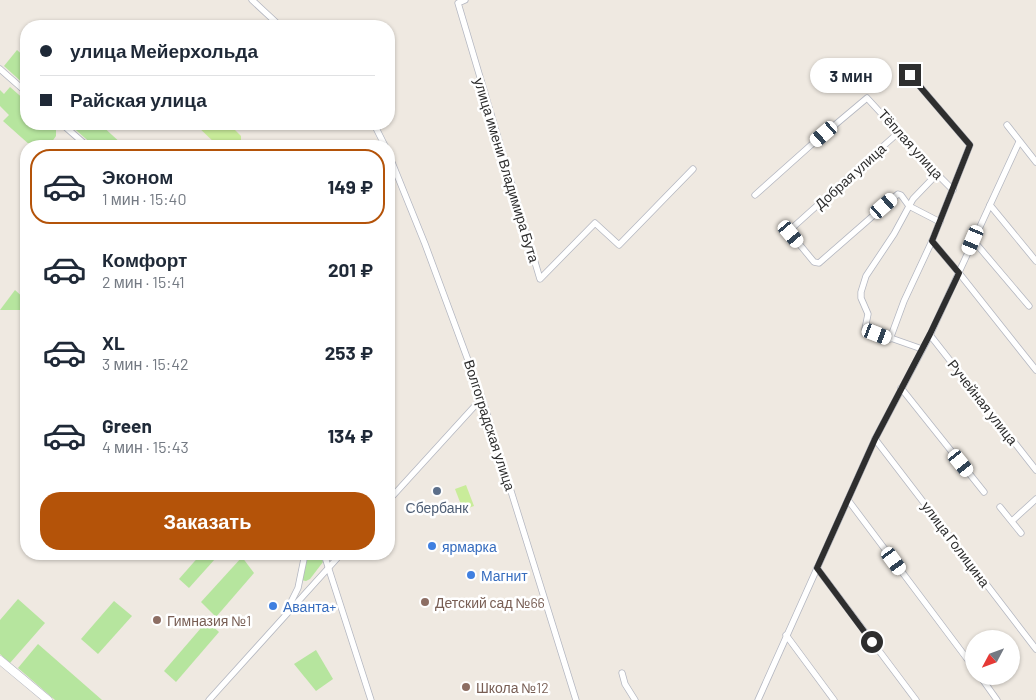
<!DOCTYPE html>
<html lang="ru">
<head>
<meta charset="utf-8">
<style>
	:root { --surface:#fff; --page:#f6f6f7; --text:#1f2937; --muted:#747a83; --line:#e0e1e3; --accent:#b45309 }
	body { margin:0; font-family:Barlow,sans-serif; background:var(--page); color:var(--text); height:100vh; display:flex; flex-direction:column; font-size:19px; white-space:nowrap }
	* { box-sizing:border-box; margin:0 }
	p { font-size:16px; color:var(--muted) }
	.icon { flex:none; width:28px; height:28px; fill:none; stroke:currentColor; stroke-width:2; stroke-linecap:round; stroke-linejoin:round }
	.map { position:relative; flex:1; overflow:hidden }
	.sheet { position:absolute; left:20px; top:140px; width:375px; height:420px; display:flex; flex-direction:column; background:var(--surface); border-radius:20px; box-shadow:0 1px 4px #0004 }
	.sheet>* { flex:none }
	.banner { position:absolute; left:20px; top:20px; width:375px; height:110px; border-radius:20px; box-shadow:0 1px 4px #0004; display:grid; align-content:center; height:110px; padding:0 20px; background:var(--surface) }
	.needle { width:32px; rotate:229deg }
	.controls { position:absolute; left:965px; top:630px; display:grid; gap:10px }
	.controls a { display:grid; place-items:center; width:55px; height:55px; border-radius:50%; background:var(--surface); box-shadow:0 1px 4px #0004; font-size:25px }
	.end { position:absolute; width:22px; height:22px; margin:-11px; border:6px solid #2e2e2e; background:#fff; box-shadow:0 0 0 2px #fff }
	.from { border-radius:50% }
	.bubble { position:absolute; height:35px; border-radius:18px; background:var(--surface); box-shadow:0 1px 4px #0004; font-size:16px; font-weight:700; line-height:35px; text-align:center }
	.car { position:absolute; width:15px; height:30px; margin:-15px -8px; border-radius:6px; box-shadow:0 0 4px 1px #0007; background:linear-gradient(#fff 24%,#345 0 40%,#fff 0 76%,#345 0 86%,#fff 0) }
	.banner b { display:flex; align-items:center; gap:18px; height:48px; font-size:19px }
	.banner b+b { border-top:1px solid var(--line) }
	.banner i { width:12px; height:12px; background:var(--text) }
	ul { padding:9px 0 0; list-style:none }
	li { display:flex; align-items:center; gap:15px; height:75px; margin:0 10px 8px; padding:0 10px; border:2px solid transparent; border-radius:20px }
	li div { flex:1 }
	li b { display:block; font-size:19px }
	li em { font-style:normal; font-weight:700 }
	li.active { border-color:var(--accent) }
	li>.icon { width:45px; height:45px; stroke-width:1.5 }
	.primary-button { display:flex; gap:10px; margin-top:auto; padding:10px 20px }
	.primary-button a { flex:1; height:58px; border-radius:20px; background:var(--accent); color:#fff; font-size:20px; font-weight:700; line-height:58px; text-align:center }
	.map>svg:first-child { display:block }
</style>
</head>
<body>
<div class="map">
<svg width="1036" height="700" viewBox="0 0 1036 700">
	<rect width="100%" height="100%" fill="#efe9e1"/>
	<g fill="#b6e59e">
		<path d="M17 50 26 58V86L4 66Z"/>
		<path d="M10 87 26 101V124H53L56 126V136L49 146H31L3 121 9 115 0 106V90L4 94Z"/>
		<path d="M69 124H100L123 145 121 146H94Z"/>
		<path d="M15 290 26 300V308L25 310H0Z"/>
		<path d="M201 554H211L215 559 189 588 179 579Z"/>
		<path d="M307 554H320L323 562 310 579 306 581 301 580Z"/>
		<path d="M242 557 254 573 216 617 201 602Z"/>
		<path d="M18 599 45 623 10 663 0 654V620Z"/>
		<path d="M114 601 132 616 98 654 81 639Z"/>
		<path d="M207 621 219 632 176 682 164 671Z"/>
		<path d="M38 644 102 700H55L18 668Z"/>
		<path d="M316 650 333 679 316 691 294 664Z"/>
	</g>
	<g fill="#c9ec9a">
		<path d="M195 124H229L241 136V146H218Z"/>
		<path d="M466 485 474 506 463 510 455 489Z"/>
	</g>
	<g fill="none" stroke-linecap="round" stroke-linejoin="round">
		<defs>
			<g id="street">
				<path d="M252 0 280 26"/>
				<path d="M465 0 458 3 540 279 595 223 619 245 693 169"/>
				<path d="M0 69 26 92"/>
				<path d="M62 124 87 146"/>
				<path d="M374 124 385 146"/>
				<path d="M1007 125 1036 162"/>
				<path d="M899 132 791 229V234L814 262 819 263 898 194 901 195 909 206 940 222"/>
				<path d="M389 155 425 244 482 398 576 700"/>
				<path d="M755 195 811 145 867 98 937 174 953 190"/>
				<path d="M990 205 1036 261"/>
				<path d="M973 240 1029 306"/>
				<path d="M932 241 959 273 1036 370"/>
				<path d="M930 335 1036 470"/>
				<path d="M890 339 904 301 932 241 970 145 905 69"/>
				<path d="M922 349 865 329 868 314 861 298V292L866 276 894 234 913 199 937 174"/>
				<path d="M901 388 984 492"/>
				<path d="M875 439 1036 649"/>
				<path d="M389 500 482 398"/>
				<path d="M848 500 974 668"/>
				<path d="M1000 507 1021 533"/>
				<path d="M1012 521 1036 499"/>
				<path d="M324 554 371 700"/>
				<path d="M817 568 916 700"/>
				<path d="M286 612 298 588 305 554"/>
				<path d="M786 635 834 700"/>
				<path d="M622 673 625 684 635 700"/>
				<path d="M980 676 997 700"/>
				<path d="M209 700 341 554"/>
				<path d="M758 700 875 439 930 335 1019 142"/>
			</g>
			<path id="secondary" d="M0 660 48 700"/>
		</defs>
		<use href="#street" stroke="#b4b7c1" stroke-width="7"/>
		<use href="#secondary" stroke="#b4b7c1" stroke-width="9"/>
		<use href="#street" stroke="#fff" stroke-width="5.5"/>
		<use href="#secondary" stroke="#fff" stroke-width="8"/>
	</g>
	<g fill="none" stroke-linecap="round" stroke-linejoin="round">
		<path stroke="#2e2e2e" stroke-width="6" d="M872 642 817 568 875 439 930 334 959 273 932 241 970 145 910 75"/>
	</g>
	<circle fill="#5c6f8a" stroke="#fff" stroke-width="2" cx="437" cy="491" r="5"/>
	<g fill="#3f7fe0" stroke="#fff" stroke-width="2">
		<circle cx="432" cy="546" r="5"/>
		<circle cx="471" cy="575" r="5"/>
		<circle cx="273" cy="606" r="5"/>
	</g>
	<g fill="#8d6e63" stroke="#fff" stroke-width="2">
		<circle cx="425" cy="602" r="5"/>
		<circle cx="157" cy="620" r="5"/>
		<circle cx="466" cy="687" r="5"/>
	</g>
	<g text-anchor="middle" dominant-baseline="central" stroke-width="5" stroke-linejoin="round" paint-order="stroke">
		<g font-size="14" fill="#2e2e2e" stroke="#fff">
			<text transform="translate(911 144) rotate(48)">Тёплая улица</text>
			<text transform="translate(507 170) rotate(73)">улица имени Владимира Бута</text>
			<text transform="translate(850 176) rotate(-42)">Добрая улица</text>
			<text transform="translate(983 402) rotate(52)">Ручейная улица</text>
			<text transform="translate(490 425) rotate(72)">Волгоградская улица</text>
			<text transform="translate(956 544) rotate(53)">улица Голицина</text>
		</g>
		<g font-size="14" fill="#4e5e75" stroke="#fff">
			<text x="437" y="507">Сбербанк</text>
		</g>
		<g font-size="14" fill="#366cbe" stroke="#fff" text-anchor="start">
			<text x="442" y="546">ярмарка</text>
			<text x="481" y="575">Магнит</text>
			<text x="283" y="606">Аванта+</text>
		</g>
		<g font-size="14" fill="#785e54" stroke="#fff" text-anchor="start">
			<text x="435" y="602">Детский сад №66</text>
			<text x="167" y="620">Гимназия №1</text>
			<text x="476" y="687">Школа №12</text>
		</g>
	</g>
</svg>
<div class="controls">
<a><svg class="needle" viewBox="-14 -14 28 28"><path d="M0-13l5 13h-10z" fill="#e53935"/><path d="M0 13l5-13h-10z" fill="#747a83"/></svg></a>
</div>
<i class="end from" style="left:872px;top:642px"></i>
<i class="end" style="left:910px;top:75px"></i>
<div class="bubble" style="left:810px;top:58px;width:82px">3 мин</div>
<i class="car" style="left:824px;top:134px;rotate:229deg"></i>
<i class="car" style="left:884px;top:206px;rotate:49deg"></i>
<i class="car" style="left:791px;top:234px;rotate:140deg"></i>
<i class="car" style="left:973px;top:240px;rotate:203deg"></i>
<i class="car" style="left:877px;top:334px;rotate:111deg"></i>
<i class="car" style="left:961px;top:463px;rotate:141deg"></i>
<i class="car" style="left:894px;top:561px;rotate:144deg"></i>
<div class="banner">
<b><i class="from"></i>улица Мейерхольда</b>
<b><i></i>Райская улица</b>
</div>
<section class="sheet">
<ul>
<li class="active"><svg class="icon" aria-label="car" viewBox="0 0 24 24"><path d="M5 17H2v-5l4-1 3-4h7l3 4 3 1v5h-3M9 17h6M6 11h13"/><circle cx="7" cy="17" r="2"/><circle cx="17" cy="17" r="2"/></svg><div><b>Эконом</b><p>1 мин · 15:40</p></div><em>149 ₽</em></li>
<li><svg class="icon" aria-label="car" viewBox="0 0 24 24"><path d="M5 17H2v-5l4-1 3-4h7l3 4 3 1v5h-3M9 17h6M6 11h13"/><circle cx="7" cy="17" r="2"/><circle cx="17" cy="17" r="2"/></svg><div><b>Комфорт</b><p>2 мин · 15:41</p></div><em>201 ₽</em></li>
<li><svg class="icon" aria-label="car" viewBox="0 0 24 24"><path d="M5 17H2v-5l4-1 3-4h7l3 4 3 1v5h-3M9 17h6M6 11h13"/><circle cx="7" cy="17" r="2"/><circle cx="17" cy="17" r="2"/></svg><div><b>XL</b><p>3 мин · 15:42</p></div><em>253 ₽</em></li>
<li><svg class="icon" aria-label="car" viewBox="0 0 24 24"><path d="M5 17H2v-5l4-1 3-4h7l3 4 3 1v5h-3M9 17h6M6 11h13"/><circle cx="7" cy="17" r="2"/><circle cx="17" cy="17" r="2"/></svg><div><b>Green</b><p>4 мин · 15:43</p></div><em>134 ₽</em></li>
</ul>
<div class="primary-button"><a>Заказать</a></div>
</section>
</div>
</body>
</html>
